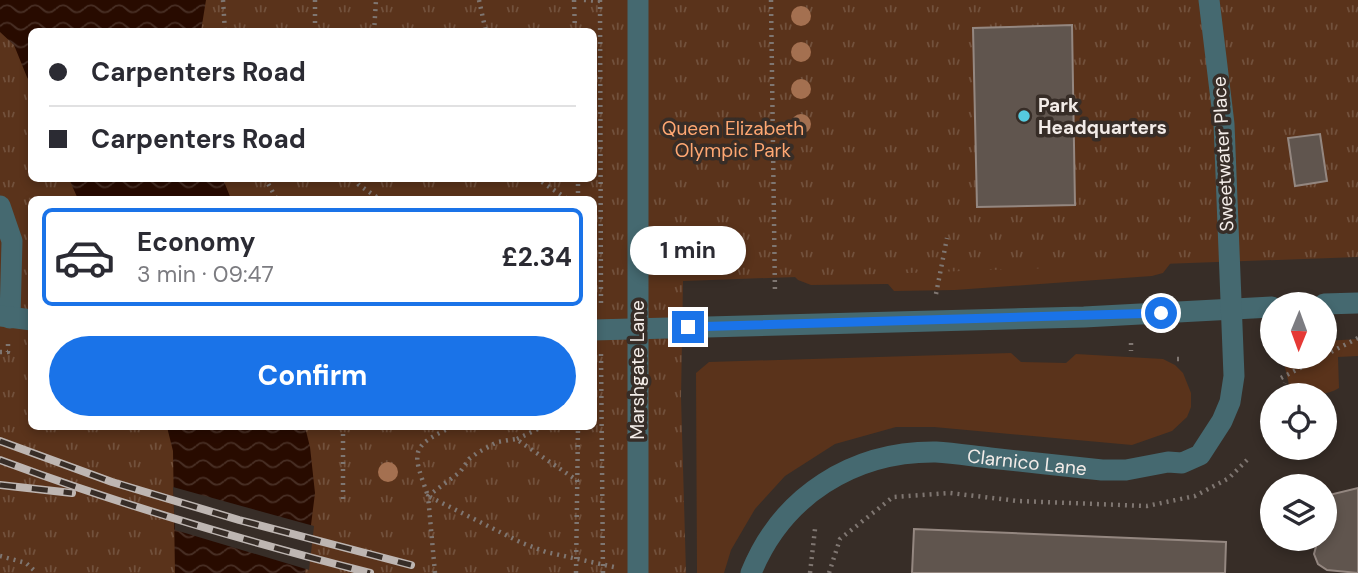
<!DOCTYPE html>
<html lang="en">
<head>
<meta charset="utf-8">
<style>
	:root { --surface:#fff; --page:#f2f2f3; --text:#2b2b33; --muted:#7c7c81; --line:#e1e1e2; --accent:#1a73e8 }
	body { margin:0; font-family:"DM Sans",sans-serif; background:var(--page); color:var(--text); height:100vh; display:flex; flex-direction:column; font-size:26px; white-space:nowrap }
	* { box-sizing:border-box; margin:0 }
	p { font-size:23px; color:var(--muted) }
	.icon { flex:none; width:38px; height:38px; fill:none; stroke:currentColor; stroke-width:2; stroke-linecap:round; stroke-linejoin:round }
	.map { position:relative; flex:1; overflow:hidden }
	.sheet { position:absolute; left:28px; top:196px; width:569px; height:234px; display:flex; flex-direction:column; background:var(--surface); border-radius:10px; box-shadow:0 4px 10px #0003 }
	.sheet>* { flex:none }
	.guide { position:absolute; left:28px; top:28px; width:569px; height:154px; border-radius:10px; box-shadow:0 4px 10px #0003; display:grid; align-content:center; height:154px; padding:0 21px; background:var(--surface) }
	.needle { width:46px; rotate:181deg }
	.buttons { position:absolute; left:1260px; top:292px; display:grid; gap:14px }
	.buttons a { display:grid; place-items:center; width:77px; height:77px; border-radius:50%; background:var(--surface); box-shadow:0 4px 10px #0003; font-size:35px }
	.end { position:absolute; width:32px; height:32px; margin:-16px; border:9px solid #1a73e8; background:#fff; box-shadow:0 0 0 4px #fff }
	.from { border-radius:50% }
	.bubble { position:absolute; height:49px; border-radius:24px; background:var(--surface); box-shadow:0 4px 10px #0003; font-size:23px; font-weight:700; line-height:49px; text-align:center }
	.guide b { display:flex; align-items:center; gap:24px; height:66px; font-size:26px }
	.guide b+b { border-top:2px solid var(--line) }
	.guide i { width:18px; height:18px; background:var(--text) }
	ul { padding:12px 0 0; list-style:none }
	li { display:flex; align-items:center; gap:21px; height:98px; margin:0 14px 10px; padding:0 7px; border:4px solid transparent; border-radius:10px }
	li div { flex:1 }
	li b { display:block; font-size:26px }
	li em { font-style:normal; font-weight:700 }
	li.selected { border-color:var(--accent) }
	li>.icon { width:63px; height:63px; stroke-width:1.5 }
	.cta { display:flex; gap:14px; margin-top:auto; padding:14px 21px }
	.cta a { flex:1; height:80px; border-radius:42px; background:var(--accent); color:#fff; font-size:28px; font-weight:700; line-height:80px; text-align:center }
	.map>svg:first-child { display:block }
</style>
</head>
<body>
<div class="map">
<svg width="1358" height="573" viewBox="0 0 1358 573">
	<defs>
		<pattern id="park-tufts" width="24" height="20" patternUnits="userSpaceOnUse" patternTransform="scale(1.75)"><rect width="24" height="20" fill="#5a331b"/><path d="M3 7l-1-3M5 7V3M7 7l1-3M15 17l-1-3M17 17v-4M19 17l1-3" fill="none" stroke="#72513c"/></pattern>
		<pattern id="water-waves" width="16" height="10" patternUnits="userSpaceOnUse" patternTransform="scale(1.75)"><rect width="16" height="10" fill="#280b00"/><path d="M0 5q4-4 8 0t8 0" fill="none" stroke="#482f25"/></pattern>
	</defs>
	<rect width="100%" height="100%" fill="#372d27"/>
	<g fill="#5a331b">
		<path d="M1173 260 1163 273 1152 276 955 290 894 291 888 284 811 285 798 280 790 272Z"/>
		<path d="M1358 339V356L1338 357 1339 388C1324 398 1304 393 1289 385L1284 363 1289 357H1325V341Z"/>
		<path d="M1011 353 1021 362 1066 363 1076 354 1163 359 1175 365 1183 373 1191 393V407L1187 417 1172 431 1132 445 934 427H896L835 444 785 476 755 509 731 550 724 573H697L696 373 709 362Z"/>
	</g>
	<path fill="url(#park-tufts)" fill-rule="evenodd" d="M0 0H1358V257L683 281 681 397 686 573H0ZM32 32H593V178H32ZM32 200H593V427H32Z"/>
	<g fill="url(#water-waves)">
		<path d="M0 0H206L201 31 32 32 31 87 14 45 0 32Z"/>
		<path d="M69 179H223L231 199H78Z"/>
		<path d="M167 427H305L310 447 315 493 305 573H175L173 451Z"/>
	</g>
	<path fill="#372d27" d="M173 487 314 526 309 570 175 530Z"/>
	<g fill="#60554e" stroke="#948780" stroke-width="2">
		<path d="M1072 25 1075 205 977 207 973 28Z"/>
		<path d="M1320 134 1327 181 1295 186 1288 138Z"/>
		<path d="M1358 488V573L1327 570 1318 564 1314 554 1317 543 1321 539H1325V496Z"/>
		<path d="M914 529 1226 542 1225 573H912Z"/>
	</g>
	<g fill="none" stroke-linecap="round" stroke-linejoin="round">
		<g stroke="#7f7671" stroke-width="4.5" stroke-dasharray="2 5" stroke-linecap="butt">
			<path d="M223 0 225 32"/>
			<path d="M315 0V32"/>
			<path d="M479 0 486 32"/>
			<path d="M574 0 575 32"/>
			<path d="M584 0 600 1"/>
			<path d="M600 0 601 307"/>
			<path d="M771 0 775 294"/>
			<path d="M374 32 376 0"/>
			<path d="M265 178 277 200"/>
			<path d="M354 178 359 185 381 200"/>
			<path d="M536 178 569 200"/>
			<path d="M578 200V178"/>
			<path d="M936 294 947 238"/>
			<path d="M1131 343V351"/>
			<path d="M0 352H8V340"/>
			<path d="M601 354 603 573"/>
			<path d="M1325 355 1358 338"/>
			<path d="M1177 359H1182"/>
			<path d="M1281 378 1321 357"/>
			<path d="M1279 396 1285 383"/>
			<path d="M343 427V504"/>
			<path d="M452 427C408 447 413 453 428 496L522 543 546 552 614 567"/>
			<path d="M517 439 542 427"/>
			<path d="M0 556 26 563 37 573"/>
			<path d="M435 573 428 496 460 472 469 459 477 453 497 442 516 439 578 481"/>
			<path d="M576 573 578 427"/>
			<path d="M810 573 815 529"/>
			<path d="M829 573 840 539 893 497 950 493 1018 501 1147 506 1195 496 1229 478 1250 457"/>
		</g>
		<g stroke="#456970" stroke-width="21">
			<path d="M638 0V573"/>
			<path d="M0 206 12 241 10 318"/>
			<path d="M1324 304 1358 303"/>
			<path d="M0 316 32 320"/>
			<path d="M593 330 1084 317 1272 307"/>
			<path id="s1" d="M751 573C782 496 853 451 936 452 954 453 972 456 990 458 1027 462 1065 466 1102 470H1126L1168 462 1182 463 1200 455 1222 421 1230 402 1234 376 1224 124 1209 0"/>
		</g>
		<defs>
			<g id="rail">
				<path d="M0 441 112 482 239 520 411 565"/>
				<path d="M0 460C121 505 245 541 370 573"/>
				<path d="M0 485 72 493"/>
			</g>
		</defs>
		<use href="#rail" stroke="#beb6b2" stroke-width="8"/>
		<use href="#rail" stroke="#372d27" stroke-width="5" stroke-dasharray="16" stroke-linecap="butt"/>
	</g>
	<g fill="#a47050">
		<circle cx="801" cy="16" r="10"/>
		<circle cx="801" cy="52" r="10"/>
		<circle cx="801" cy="89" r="10"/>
		<circle cx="801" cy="124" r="10"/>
		<circle cx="388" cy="472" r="10"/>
	</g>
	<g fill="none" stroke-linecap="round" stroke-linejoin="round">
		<path stroke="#1a73e8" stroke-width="9" d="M688 327 1161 313"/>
	</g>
	<circle fill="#55cadf" stroke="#372d27" stroke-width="2.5" cx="1024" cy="116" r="7"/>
	<g text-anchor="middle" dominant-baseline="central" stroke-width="7" stroke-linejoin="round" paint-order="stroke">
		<g font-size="19" font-weight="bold" fill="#f3ece8" stroke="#372d27" text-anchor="start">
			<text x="1038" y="105">Park<tspan x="1038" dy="22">Headquarters</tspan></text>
		</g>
		<g font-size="19" fill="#fea772" stroke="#372d27">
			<text x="733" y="128">Queen Elizabeth<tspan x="733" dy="22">Olympic Park</tspan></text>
		</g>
		<g font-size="19" fill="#f3ece8" stroke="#372d27">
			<text transform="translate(1223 154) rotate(-93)">Sweetwater Place</text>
			<text transform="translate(637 370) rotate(-90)">Marshgate Lane</text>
			<text stroke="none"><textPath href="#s1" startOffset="327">Clarnico Lane</textPath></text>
		</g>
	</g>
</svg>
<div class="buttons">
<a><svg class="needle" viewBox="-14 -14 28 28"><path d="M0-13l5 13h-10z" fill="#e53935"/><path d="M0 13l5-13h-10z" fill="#7c7c81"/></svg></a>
<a><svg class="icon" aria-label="locate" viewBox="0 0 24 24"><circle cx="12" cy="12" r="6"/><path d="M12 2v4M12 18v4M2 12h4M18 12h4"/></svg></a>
<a><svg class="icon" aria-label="layers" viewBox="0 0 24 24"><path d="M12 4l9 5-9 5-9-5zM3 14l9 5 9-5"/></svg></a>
</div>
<i class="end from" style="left:1161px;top:313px"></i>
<i class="end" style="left:688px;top:327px"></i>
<div class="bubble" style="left:630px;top:226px;width:116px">1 min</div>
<div class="guide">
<b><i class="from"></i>Carpenters Road</b>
<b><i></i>Carpenters Road</b>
</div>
<section class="sheet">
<ul>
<li class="selected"><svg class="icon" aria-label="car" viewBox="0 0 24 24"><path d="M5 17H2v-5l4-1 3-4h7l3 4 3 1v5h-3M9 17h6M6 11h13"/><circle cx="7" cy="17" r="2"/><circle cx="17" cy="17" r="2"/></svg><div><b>Economy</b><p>3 min · 09:47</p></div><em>£2.34</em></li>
</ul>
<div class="cta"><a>Confirm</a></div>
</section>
</div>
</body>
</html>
